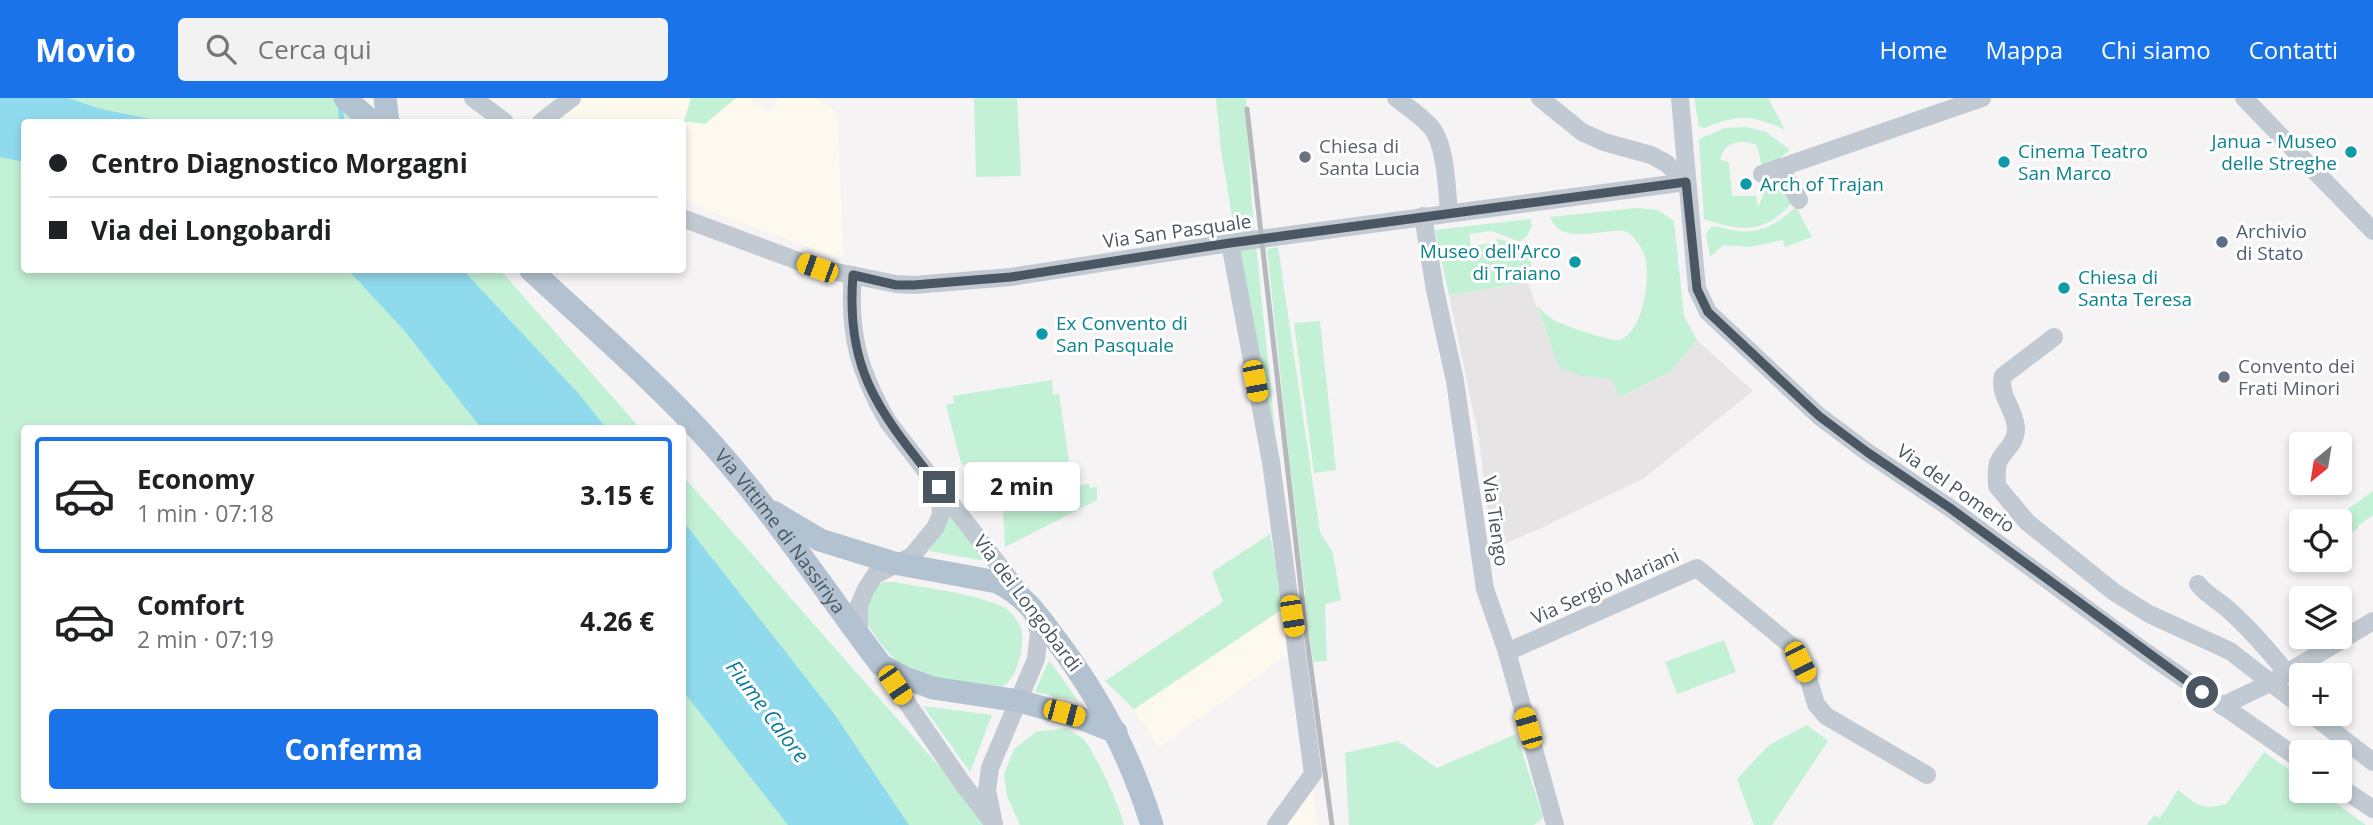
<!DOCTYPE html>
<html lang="it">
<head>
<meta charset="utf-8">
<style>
	:root { --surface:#fff; --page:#f2f2f2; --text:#202124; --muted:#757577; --line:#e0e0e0; --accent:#1a73e8 }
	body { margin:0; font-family:"Open Sans",sans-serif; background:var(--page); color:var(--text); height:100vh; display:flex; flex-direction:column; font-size:26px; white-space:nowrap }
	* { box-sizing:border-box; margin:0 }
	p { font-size:23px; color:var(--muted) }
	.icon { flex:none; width:38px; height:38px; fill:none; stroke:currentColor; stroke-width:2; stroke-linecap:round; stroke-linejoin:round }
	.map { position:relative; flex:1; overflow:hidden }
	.details { position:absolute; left:21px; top:327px; width:665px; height:378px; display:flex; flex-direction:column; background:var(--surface); border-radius:7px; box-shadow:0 4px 10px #0003 }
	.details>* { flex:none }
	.banner { position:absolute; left:21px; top:21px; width:665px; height:154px; border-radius:7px; box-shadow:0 4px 10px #0003; display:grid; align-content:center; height:154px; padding:0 28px; background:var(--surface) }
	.needle { width:46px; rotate:210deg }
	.fabs { position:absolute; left:2289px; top:334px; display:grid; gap:14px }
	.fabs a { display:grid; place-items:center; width:63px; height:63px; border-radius:7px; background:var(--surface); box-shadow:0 4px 10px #0003; font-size:35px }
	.end { position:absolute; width:32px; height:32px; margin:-16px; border:9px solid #4a5661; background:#fff; box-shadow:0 0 0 4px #fff }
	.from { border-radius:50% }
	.bubble { position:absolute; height:49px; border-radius:7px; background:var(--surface); box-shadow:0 4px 10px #0003; font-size:23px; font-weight:700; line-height:49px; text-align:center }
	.car { position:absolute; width:21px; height:42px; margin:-21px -10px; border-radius:9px; box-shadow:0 0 5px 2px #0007; background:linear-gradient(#f5c518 24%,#345 0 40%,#f5c518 0 76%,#345 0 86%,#f5c518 0) }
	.banner b { display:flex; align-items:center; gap:24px; height:66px; font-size:26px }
	.banner b+b { border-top:2px solid var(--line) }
	.banner i { width:18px; height:18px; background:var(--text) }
	ul { padding:12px 0 0; list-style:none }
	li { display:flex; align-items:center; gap:21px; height:116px; margin:0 14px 10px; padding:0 14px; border:4px solid transparent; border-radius:7px }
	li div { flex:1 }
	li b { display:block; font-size:26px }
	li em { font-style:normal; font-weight:700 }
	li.active { border-color:var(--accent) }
	li>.icon { width:63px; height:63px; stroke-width:1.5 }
	.cta { display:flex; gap:14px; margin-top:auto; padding:14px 28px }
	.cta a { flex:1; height:80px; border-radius:7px; background:var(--accent); color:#fff; font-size:28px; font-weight:700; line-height:80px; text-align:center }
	header { display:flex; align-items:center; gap:42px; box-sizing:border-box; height:98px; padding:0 35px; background:var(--accent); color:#fff }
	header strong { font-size:33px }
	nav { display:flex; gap:38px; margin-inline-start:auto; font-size:24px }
	.search { width:490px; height:63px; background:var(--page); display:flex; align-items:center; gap:18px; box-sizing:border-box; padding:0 24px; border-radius:7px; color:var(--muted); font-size:26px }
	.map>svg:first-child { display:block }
</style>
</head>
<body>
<header>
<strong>Movio</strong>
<div class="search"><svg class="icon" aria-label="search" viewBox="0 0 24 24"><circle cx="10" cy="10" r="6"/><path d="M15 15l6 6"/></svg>Cerca qui</div>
<nav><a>Home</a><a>Mappa</a><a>Chi siamo</a><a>Contatti</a></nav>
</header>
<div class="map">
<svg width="2373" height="727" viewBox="0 0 2373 727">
	<rect width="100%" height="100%" fill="#f5f3f3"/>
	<g fill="#fdf9ef">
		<path d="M579 0H691L684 23 705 26 736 0H749L769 15 779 0H816L837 14 844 158H834L720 117 683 101 682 24H548Z"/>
		<path d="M1284 510 1291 554 1159 649 1134 612Z"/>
		<path d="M1313 685 1318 727H1287Z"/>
	</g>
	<path fill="#e6e4e5" d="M1528 185 1559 270 1582 278 1611 281 1671 273 1697 242 1753 293 1644 380 1539 431 1506 445 1492 448 1479 341 1449 197Z"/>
	<g fill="#c3f1d5">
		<path d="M0 0H337L368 24H24V172H500L641 331H24V702H682L683 378 991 727H0Z"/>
		<path d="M691 0H736L705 26 684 23Z"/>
		<path d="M974 0H1017L1021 78 976 79Z"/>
		<path d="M1216 0H1246L1252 108 1277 351 1233 125 1221 52Z"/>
		<path d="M1694 0H1768L1785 32C1753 17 1737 16 1705 30L1699 29Z"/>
		<path d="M1746 29 1766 34 1790 52 1763 73 1757 47C1741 41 1725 43 1720 61L1729 65 1732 98H1756L1758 109 1763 98 1762 81 1778 78 1792 105C1764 136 1741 134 1704 121L1699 41 1725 30Z"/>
		<path d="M1796 109 1812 139 1785 149 1783 142 1750 149 1723 147 1710 159 1706 136 1711 129C1718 127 1724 131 1732 132 1760 137 1776 127 1796 109Z"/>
		<path d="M1636 110 1658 112 1674 123 1684 218 1697 242 1671 273 1620 299 1611 281 1581 278 1559 270 1537 208C1543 213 1550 221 1558 224 1566 228 1612 244 1619 242 1643 236 1652 176 1644 156 1641 148 1632 134 1623 133 1601 131 1561 148 1550 119Z"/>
		<path d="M1530 121 1532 128 1527 138 1520 144 1492 133 1469 136 1471 148 1494 145 1497 141 1506 143 1530 154 1532 180 1530 184 1449 197 1435 132Z"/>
		<path d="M1278 149 1320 434 1333 455 1341 502 1325 506 1327 563 1313 564 1290 368 1267 151Z"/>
		<path d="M1320 223 1336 372 1314 375 1294 225Z"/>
		<path d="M1052 282 1053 297 1059 296 1073 388 1089 386 1090 390 1097 389V402L1005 449 1003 413 961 365 946 307 954 305 953 298Z"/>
		<path d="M2373 393V417L2359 427 2357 431 2340 442V424L2331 423Z"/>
		<path d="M951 417 986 463 929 453Z"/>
		<path d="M1270 436 1284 510 1134 611 1105 583 1223 504 1212 474Z"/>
		<path d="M883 484H895C925 490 979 496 1005 510 1010 513 1019 524 1021 530 1026 545 1017 581 1003 588 994 593 921 578 909 572 892 564 874 536 863 520L871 495Z"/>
		<path d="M1724 542 1736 574 1677 596 1665 564Z"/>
		<path d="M1049 562 1078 603 1035 594Z"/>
		<path d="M923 608 992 617 970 674Z"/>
		<path d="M1807 627 1828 643 1772 727H1754L1737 681 1769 647Z"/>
		<path d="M1066 630C1072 634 1079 637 1084 642 1096 656 1120 709 1124 727H1020L1007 698 1004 676 1014 651 1036 634Z"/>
		<path d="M1516 636 1543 719 1534 727H1349L1345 655 1398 643 1437 670Z"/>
		<path d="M2264 654 2301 680V693H2319L2366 727H2147L2154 717 2160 720 2178 692C2195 706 2203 713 2226 706Z"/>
	</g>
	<g fill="#90daee">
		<path d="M0 0H68L101 11 165 24H24V64L0 59Z"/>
		<path d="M348 172H463L578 295 607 331H482L403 231Z"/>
		<path d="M683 423 835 617 909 727H788L683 593Z"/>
	</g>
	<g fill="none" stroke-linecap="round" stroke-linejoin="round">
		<path stroke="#90daee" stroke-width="5" d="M340 7 342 24"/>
		<g stroke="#c1cad2" stroke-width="18">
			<path d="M473 0 505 24"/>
			<path d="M1396 0C1408 9 1421 18 1431 29 1446 46 1447 93 1449 115"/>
			<path d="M1540 0 1582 34 1604 44 1651 57 1666 65 1686 84"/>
			<path d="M1680 0 1697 191 1708 214 1819 318 1867 354 1950 410 2141 551 2301 662"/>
			<path d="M2244 0 2373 133"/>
			<path d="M541 24 572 0"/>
			<path d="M1780 69 1799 102"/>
			<path d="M1762 76 1982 0"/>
			<path d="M1423 118 1435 192 1455 283 1485 491 1507 554 1555 727"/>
			<path d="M682 120 817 170 896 186 914 187 1011 179 1230 145 1686 84"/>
			<path d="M1230 145 1271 364 1313 676 1276 727"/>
			<path d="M853 177C848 236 859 273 888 324L1029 506 1039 534 1036 561 990 670 987 692 994 726"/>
			<path d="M2054 239 2003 278C1998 298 2016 312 2016 331 2016 346 2003 353 1998 365 1996 372 1997 380 1997 388L2027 424 2114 494 2149 516 2230 553 2301 608"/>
			<path d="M2198 486C2206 497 2221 504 2231 514 2252 533 2269 553 2287 575"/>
			<path d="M859 538V507L866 491 875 477 912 458 935 430 941 417 939 389"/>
			<path d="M1507 554 1697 470 1794 550 1807 576 1816 606 1826 618 1927 677"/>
			<path d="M883 570 963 686 990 721"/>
			<path d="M2222 608 2272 584 2373 523"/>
			<path d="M2311 616 2373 664"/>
			<path d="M2340 689 2373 711"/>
		</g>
		<g stroke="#b3c2d1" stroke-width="23">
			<path d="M345 0 372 24"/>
			<path d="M385 0 388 24"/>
			<path id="s1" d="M531 172C592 229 656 284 712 346 774 415 825 493 881 567L905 580 933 590 1019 603 1080 620 1116 634"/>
			<path d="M773 414 820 442 894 465 997 484C1025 497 1039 519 1057 543 1101 602 1130 657 1152 727"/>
		</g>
		<path stroke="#b5b8bd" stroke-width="5" d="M1247 11 1306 534 1332 727"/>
	</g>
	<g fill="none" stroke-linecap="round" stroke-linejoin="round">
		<path stroke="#4a5661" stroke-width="9" d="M939 389C882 316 845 276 853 177L896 187H914L1011 179 1230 145 1686 84 1697 191 1708 214 1819 318 1867 354 1950 410 2202 594"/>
	</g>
	<g fill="#0f9aa8" stroke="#fff" stroke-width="2.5">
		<circle cx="2351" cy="54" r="7"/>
		<circle cx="2004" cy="64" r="7"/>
		<circle cx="1746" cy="86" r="7"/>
		<circle cx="1575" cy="164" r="7"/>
		<circle cx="2064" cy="190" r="7"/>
		<circle cx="1042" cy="236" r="7"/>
	</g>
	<g fill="#6b7280" stroke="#fff" stroke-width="2.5">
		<circle cx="1305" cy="59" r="7"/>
		<circle cx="2224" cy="279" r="7"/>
	</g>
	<circle fill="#5c6f8a" stroke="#fff" stroke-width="2.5" cx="2222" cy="144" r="7"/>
	<g text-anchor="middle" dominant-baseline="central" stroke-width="6" stroke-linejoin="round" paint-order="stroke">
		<g font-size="19" fill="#0d838f" stroke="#fff" text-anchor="start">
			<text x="2337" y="43" text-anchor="end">Janua - Museo<tspan x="2337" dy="22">delle Streghe</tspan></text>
			<text x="2018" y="53">Cinema Teatro<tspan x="2018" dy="22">San Marco</tspan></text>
			<text x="1760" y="86">Arch of Trajan</text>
			<text x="1561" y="153" text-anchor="end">Museo dell'Arco<tspan x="1561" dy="22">di Traiano</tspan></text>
			<text x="2078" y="179">Chiesa di<tspan x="2078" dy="22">Santa Teresa</tspan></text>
			<text x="1056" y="225">Ex Convento di<tspan x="1056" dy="22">San Pasquale</tspan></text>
		</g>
		<g font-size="19" fill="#5b616d" stroke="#fff" text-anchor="start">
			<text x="1319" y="48">Chiesa di<tspan x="1319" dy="22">Santa Lucia</tspan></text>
			<text x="2238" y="268">Convento dei<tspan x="2238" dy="22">Frati Minori</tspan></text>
		</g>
		<g font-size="19" fill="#4a5661" stroke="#fff">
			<text transform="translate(1177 133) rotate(-8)">Via San Pasquale</text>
			<text transform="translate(1956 390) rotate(35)">Via del Pomerio</text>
			<text transform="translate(1496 423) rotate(82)">Via Tiengo</text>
			<text stroke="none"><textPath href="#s1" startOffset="362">Via Vittime di Nassiriya</textPath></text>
			<text transform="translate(1605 488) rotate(-24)">Via Sergio Mariani</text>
			<text transform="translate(1028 505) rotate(53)">Via dei Longobardi</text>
		</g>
		<g font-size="19" fill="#4e5e75" stroke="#fff" text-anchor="start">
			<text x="2236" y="133">Archivio<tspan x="2236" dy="22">di Stato</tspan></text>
		</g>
		<g font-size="21" font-style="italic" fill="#0c7c9b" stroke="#fff">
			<text transform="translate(768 613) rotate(53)">Fiume Calore</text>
		</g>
	</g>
</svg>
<div class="fabs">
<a><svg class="needle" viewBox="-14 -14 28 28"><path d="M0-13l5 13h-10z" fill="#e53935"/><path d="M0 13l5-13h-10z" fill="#757577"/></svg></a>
<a><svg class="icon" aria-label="locate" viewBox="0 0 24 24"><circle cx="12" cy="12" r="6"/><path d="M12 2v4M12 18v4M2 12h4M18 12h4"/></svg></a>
<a><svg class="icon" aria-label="layers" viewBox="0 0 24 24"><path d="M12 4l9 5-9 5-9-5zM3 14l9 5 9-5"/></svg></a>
<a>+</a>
<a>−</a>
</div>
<i class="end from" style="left:2202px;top:594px"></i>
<i class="end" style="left:939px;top:389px"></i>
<div class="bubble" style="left:964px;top:364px;width:116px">2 min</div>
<i class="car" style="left:817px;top:170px;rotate:290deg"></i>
<i class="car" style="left:1255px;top:283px;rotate:169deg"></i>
<i class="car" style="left:1292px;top:518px;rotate:171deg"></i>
<i class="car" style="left:1800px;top:564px;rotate:153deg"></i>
<i class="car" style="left:895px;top:587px;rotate:146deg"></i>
<i class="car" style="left:1064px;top:615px;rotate:105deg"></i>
<i class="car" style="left:1528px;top:630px;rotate:344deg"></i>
<div class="banner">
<b><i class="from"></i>Centro Diagnostico Morgagni</b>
<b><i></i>Via dei Longobardi</b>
</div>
<section class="details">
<ul>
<li class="active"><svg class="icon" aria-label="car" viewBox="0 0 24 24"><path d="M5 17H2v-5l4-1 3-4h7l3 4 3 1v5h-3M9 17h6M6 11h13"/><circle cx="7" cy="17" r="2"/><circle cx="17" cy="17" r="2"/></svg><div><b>Economy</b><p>1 min · 07:18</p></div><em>3.15 €</em></li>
<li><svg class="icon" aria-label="car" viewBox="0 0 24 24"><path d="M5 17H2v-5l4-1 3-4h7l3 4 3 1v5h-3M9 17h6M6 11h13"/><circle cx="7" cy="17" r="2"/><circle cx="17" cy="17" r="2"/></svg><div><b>Comfort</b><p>2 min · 07:19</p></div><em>4.26 €</em></li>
</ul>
<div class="cta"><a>Conferma</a></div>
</section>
</div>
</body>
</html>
